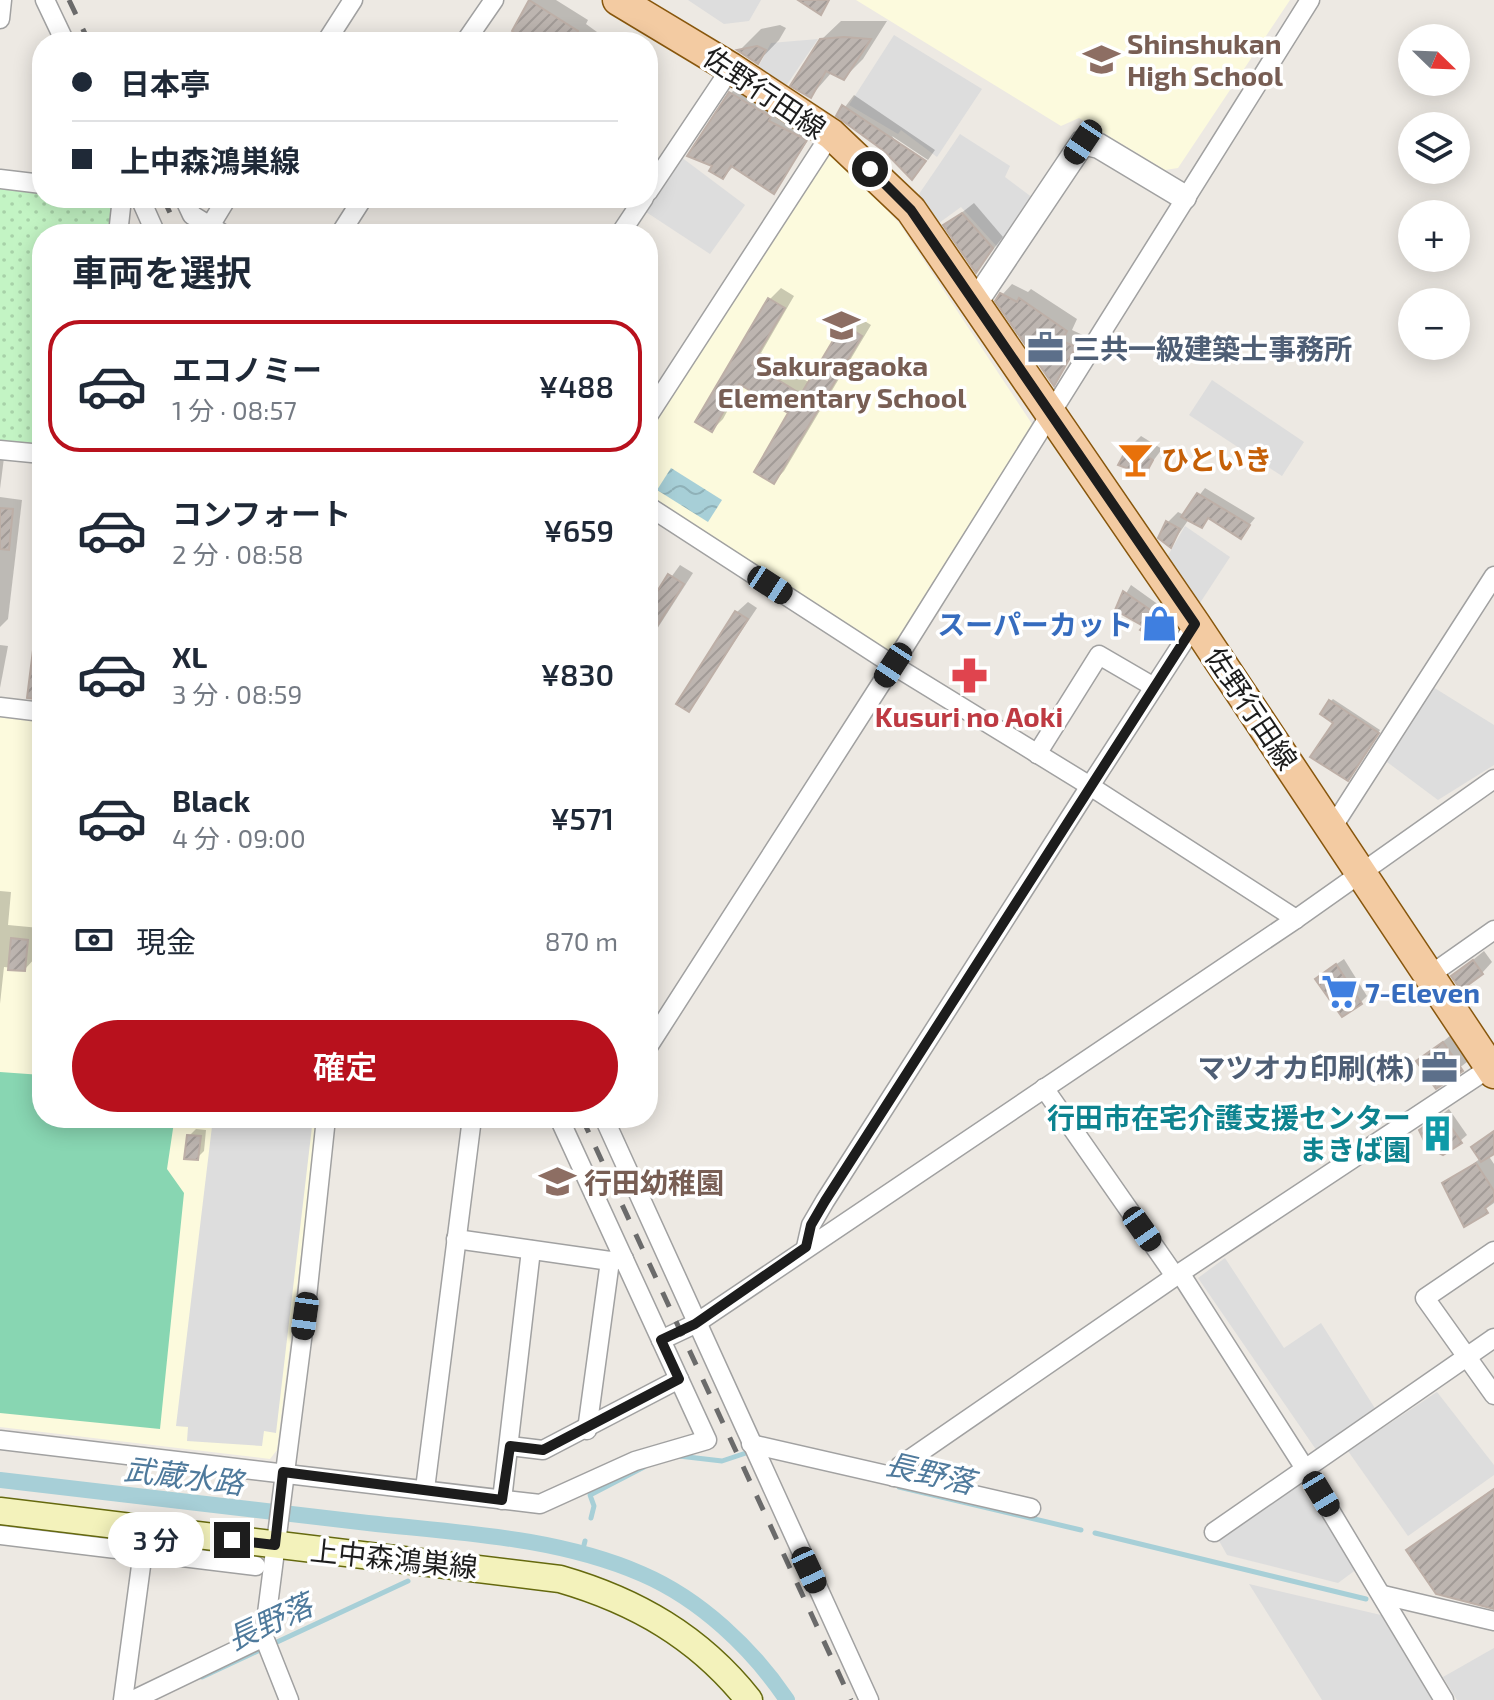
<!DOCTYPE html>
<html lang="ja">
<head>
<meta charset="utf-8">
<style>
	:root { --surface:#fff; --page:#f6f6f7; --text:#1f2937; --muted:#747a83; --line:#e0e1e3; --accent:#b8111d }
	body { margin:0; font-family:"Exo 2","Noto Sans JP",sans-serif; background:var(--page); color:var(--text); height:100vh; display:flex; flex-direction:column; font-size:30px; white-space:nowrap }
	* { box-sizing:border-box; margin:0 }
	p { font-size:26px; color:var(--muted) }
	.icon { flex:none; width:44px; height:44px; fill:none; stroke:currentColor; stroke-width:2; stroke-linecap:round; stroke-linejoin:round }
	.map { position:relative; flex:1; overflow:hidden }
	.panel { position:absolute; left:32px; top:224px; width:626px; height:904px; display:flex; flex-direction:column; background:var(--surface); border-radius:32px; box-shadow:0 4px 20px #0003 }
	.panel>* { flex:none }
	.top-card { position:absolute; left:32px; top:32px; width:626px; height:176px; border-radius:32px; box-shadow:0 4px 20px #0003; display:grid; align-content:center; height:176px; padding:0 40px; background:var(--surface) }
	.needle { width:52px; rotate:113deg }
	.tools { position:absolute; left:1398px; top:24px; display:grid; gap:16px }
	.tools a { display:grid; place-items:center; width:72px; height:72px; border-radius:50%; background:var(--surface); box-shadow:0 4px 20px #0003; font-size:40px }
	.end { position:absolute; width:36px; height:36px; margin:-18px; border:10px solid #1d1d1d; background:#fff; box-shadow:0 0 0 4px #fff }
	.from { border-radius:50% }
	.bubble { position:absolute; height:56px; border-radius:28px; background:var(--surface); box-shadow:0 4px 20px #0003; font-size:26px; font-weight:600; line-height:56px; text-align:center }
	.car { position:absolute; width:24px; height:48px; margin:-24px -12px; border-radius:10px; box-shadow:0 0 6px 2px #0007; background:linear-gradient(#222 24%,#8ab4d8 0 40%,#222 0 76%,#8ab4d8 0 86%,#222 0) }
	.top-card b { display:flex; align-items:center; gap:28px; height:76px; font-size:30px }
	.top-card b+b { border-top:2px solid var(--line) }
	.top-card i { width:20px; height:20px; background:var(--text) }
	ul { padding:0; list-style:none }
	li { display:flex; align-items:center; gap:24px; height:132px; margin:0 16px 12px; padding:0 24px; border:4px solid transparent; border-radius:32px }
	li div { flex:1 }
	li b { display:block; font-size:30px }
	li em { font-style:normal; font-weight:600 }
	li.selected { border-color:var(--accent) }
	li>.icon { width:72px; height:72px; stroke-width:1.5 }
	h2 { padding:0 40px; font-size:36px; line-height:96px }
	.pay { display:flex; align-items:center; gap:20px; height:88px; padding:0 40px; font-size:30px }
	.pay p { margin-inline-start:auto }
	.button { display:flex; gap:16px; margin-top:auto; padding:16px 40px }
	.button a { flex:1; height:92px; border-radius:48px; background:var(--accent); color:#fff; font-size:32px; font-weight:600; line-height:92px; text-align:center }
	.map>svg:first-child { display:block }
</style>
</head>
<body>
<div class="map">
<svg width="1494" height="1700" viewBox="0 0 1494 1700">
	<defs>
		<pattern id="park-dots" width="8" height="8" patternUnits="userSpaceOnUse" patternTransform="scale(2)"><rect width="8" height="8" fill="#c3f4c4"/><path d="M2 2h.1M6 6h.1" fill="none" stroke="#a7d1a8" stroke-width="1.8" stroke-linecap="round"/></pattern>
		<pattern id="water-waves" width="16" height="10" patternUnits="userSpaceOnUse" patternTransform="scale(2)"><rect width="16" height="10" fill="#a7cfd7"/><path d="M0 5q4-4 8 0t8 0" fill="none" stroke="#8fb1b8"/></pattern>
		<pattern id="building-hatch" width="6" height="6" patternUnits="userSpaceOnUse" patternTransform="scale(2)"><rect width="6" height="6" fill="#bdb5b0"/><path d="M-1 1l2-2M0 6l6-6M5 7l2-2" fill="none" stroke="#a29b97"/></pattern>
	</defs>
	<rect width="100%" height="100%" fill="#ede9e3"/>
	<g fill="#fcfadd">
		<path d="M856 0H1290L1178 168 1165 170 1079 118 1061 126Z"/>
		<path d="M830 149 899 223 1034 427 891 655 648 494V433Z"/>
		<path d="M0 715 42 720V1118H318L277 1450 270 1459 0 1427Z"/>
	</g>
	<path fill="url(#park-dots)" d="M0 187 42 191V198L116 199 113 234H42V448L0 443Z"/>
	<path fill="#88d6b2" d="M0 1072 42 1075V1118H171L174 1122 167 1169 184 1193 160 1429 0 1413Z"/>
	<g fill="#ddd">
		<path d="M688 0H761L749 21 724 24Z"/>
		<path d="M894 35 982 89 937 157 901 130 898 134 849 105Z"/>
		<path d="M818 39 784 89 755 73 771 43Z"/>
		<path d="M960 134 1010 166 1005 177 1033 198 999 249 961 207 939 223 917 197Z"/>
		<path d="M681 157 745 205 710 254 646 212Z"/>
		<path d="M1212 380 1304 442 1282 476 1189 415Z"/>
		<path d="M1185 526 1230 557 1198 606 1166 559Z"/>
		<path d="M1433 687 1494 725V765L1438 800 1383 759Z"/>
		<path d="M213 1118H313L276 1433 264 1431 262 1446 187 1441 188 1427 176 1426Z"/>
		<path d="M1225 1258 1284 1348 1321 1323 1376 1410 1317 1451 1198 1278Z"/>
		<path d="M1437 1392 1494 1465V1475L1408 1536 1348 1451Z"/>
		<path d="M1297 1481 1357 1569 1338 1583 1227 1555 1218 1539Z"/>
		<path d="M1249 1584 1381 1615 1432 1700H1322Z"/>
		<path d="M1494 1648V1700H1457L1443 1677Z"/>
	</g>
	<path fill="url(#water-waves)" d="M671 468 722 500 708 522 657 490Z"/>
	<g fill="#0003">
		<path d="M530 0H556L588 20 586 24 597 32 591 42H530L514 31Z"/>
		<path d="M841 21H887L863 59 844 78 832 72 811 96 821 40Z"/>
		<path d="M780 25 786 28 779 40 758 62 740 50 761 29Z"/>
		<path d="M741 83 815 130 774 191 733 167 723 177 715 165 731 93Z"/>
		<path d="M854 95 935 150 928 160 892 136 898 145 925 163 912 177 885 150 839 115Z"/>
		<path d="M974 203 1003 237 977 270 946 225Z"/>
		<path d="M1012 284 1028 292 1031 289 1077 319 1072 330 1085 336 1054 383 1002 295Z"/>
		<path d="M781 288 794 296 761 353 810 383 845 326 855 315 871 325 784 471 774 482 791 412 742 384 723 419 712 430 697 421 770 299Z"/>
		<path d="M1141 436 1162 449 1144 473 1131 446Z"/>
		<path d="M0 442 5 450 0 489Z"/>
		<path d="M1205 488 1255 518 1240 536 1209 517 1201 526 1189 519 1171 545 1168 522 1178 512 1184 515Z"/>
		<path d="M0 497 22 500 8 619 0 627Z"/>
		<path d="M680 565 693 573 648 643V609Z"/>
		<path d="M1131 585 1173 615 1158 637 1146 625 1117 609Z"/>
		<path d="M748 602 757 608 689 709 737 612Z"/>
		<path d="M0 645 8 646 0 688Z"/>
		<path d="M1333 699 1380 730 1350 776 1330 702Z"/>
		<path d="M648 759 658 765 648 780Z"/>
		<path d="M0 891 11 892 8 925 40 928 37 956 25 969 4 967 0 1004Z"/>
		<path d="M1484 951 1492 962 1482 973 1453 976Z"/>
		<path d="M1344 959 1367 996 1360 1003 1325 972Z"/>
		<path d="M1458 1029 1476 1055 1436 1086 1419 1062Z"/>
		<path d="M1449 1109 1467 1135 1460 1141 1421 1130Z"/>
		<path d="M196 1129 206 1130 204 1151 197 1158 189 1136Z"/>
		<path d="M1494 1131V1152L1488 1155 1494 1164V1203L1464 1224 1452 1204 1447 1183 1481 1158Z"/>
		<path d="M1494 1488V1605L1408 1550Z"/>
	</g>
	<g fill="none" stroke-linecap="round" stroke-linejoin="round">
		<g stroke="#a7cfd7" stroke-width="5">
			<path d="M679 1456 722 1461 749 1452"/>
			<path d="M899 1487 1081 1530"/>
			<path d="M591 1518 594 1506 590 1495 644 1467"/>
			<path d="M1095 1533 1366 1599"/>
			<path d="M582 1553 585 1541"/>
			<path d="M202 1677 408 1581"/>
		</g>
		<path stroke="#a7cfd7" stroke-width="16" d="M0 1480C123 1494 246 1508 368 1523 460 1533 557 1537 642 1574 700 1599 752 1648 787 1700"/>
	</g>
	<g fill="url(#building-hatch)" stroke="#bdafa7" stroke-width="2">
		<path d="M529 0 578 31 575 42H527L512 31Z"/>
		<path d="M798 0H829L821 15Z"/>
		<path d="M844 37 871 39 844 80 826 71 811 98 790 86 820 39Z"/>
		<path d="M757 46 766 50 758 64 737 50Z"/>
		<path d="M729 92 771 117 769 121 807 140 774 194 731 166 723 179 709 171 712 166 687 156Z"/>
		<path d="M842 105 926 161 912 180 884 151 836 116Z"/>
		<path d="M962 213 993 248 976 273 943 225Z"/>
		<path d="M1000 293 1017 302 1019 298 1067 331 1062 341 1076 347 1054 386 995 301Z"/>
		<path d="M768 298 785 308 752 364 801 394 843 324 862 336 774 484 754 472 788 413 739 384 712 432 695 422Z"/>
		<path d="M1129 445 1153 460 1145 475 1118 465Z"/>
		<path d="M1197 493 1250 525 1241 539 1208 518 1202 528 1181 517Z"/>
		<path d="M0 508 13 509 9 550 0 549Z"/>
		<path d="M1166 521 1180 529 1171 548 1158 538Z"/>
		<path d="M668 574 684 584 648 640V606Z"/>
		<path d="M1123 591 1168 622 1158 639 1140 630 1143 626 1115 610Z"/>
		<path d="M735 611 748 619 689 712 676 704Z"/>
		<path d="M34 642 42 643V700L27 698Z"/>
		<path d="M1329 700 1379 733 1348 781 1310 757 1333 723 1320 714Z"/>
		<path d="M11 938 28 940 25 971 8 970Z"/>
		<path d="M1473 960 1483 974 1461 990 1451 976Z"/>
		<path d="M1336 964 1362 1004 1342 1017 1315 979Z"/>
		<path d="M1443 1042 1463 1071 1436 1089 1416 1061Z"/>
		<path d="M1442 1114 1462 1143 1443 1155 1427 1147 1419 1130Z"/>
		<path d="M1494 1131V1154L1481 1162 1471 1147Z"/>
		<path d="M187 1135 201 1136 198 1160 184 1159Z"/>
		<path d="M1476 1163 1494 1191V1200L1485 1208 1488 1213 1464 1227 1442 1183Z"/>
		<path d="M1494 1489V1609L1436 1594 1406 1550Z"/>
	</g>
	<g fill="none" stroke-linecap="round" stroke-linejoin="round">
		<defs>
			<g id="minor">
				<path d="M45 0 65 42"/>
				<path d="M0 19 2 0"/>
				<path d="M326 42 353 0"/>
				<path d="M465 42 494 0"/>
				<path d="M0 179 42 184"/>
				<path d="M648 192 731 68"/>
				<path d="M140 198 156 234"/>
				<path d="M184 198 192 215 223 234"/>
				<path d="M210 226 227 198"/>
				<path d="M118 234 122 198"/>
				<path d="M340 234 363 198"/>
				<path d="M620 234 644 198"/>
				<path d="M648 416 831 134"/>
				<path d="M0 450 42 454"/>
				<path d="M648 506 893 665 1090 786 1195 624"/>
				<path d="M0 707 42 712"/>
				<path d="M1037 754 1099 655 1154 687"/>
				<path d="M1332 828 1494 576"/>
				<path d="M1430 975 1494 930"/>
				<path d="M648 1047 893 665 1310 0"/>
				<path d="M1044 1088 1175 1276"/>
				<path d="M604 1118 869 1700"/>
				<path d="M456 1239 610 1261 624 1259"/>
				<path d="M806 1247 811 1225 825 1201 1090 786 1296 919"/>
				<path d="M1494 1251 1425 1298 1494 1395"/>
				<path d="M1180 1273 1304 1467 1444 1700"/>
				<path d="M661 1340 695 1324 1296 919 1494 779"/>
				<path d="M587 1430 610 1261"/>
				<path d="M0 1440 540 1504 635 1461 707 1440 559 1118"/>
				<path d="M751 1444 1031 1508"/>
				<path d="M510 1446 543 1450 679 1379"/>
				<path d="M894 1477 900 1466 1180 1273 1494 1065"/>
				<path d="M425 1489 472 1118"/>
				<path d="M502 1500 531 1250"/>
				<path d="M1214 1532 1494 1338"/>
				<path d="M0 1535 256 1566"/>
				<path d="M1383 1595 1494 1621"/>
				<path d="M264 1637 289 1700"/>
				<path d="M123 1700 143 1551"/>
				<path d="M133 1700 264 1637 305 1316 326 1118"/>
			</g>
			<path id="tertiary" d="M975 303 1083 142 1099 146 1184 197"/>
			<path id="secondary" d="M0 1511 560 1579C636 1601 699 1637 749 1700"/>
			<path id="primary" d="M618 0 731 68 831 134 911 210 1195 624 1494 1073"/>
		</defs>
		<use href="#minor" stroke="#a1a1a1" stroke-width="21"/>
		<use href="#tertiary" stroke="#a1a1a1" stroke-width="27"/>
		<use href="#secondary" stroke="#65690e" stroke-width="29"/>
		<use href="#primary" stroke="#88570d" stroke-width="33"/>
		<use href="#minor" stroke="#fff" stroke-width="18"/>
		<use href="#tertiary" stroke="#fff" stroke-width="24"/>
		<use href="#secondary" stroke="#f3f2bb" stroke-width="26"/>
		<use href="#primary" stroke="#f3cba2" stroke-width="30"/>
		<g stroke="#6b6b6b" stroke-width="5" stroke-dasharray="16 16" stroke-linecap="butt">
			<path d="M69 0 89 42"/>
			<path d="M163 198 180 234"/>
			<path d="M582 1118 851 1700"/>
		</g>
	</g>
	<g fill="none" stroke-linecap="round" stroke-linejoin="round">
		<path stroke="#1d1d1d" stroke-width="10" d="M232 1540 275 1545 283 1472 502 1500 510 1446 543 1450 679 1379 661 1340 695 1324 806 1247 811 1225 825 1201 1195 624 911 210 870 169"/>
	</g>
	<defs>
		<symbol id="school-bare" viewBox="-9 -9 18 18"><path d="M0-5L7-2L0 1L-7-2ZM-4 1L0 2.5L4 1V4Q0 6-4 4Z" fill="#8d6e63" stroke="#fff" stroke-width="2.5" paint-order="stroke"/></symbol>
		<symbol id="office-bare" viewBox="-9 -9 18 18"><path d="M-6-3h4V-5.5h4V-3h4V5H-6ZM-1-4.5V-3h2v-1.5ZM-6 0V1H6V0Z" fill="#5c6f8a" stroke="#fff" stroke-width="2.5" paint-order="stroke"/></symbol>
		<symbol id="bar-bare" viewBox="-9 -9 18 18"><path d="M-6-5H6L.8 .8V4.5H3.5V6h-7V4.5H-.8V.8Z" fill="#e8710a" stroke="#fff" stroke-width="2.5" paint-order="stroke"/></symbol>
		<symbol id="shop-bare" viewBox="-9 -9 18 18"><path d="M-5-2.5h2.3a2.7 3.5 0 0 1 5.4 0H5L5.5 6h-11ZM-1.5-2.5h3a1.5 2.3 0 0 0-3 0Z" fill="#3f7fe0" stroke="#fff" stroke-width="2.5" paint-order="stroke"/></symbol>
		<symbol id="pharmacy-bare" viewBox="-9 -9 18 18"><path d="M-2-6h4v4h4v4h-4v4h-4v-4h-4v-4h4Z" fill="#e0444e" stroke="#fff" stroke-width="2.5" paint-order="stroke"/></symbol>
		<symbol id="supermarket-bare" viewBox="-9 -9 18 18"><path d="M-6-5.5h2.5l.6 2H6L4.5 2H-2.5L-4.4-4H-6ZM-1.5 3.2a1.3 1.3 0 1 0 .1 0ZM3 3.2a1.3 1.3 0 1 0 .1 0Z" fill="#3f7fe0" stroke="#fff" stroke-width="2.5" paint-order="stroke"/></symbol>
		<symbol id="building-bare" viewBox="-9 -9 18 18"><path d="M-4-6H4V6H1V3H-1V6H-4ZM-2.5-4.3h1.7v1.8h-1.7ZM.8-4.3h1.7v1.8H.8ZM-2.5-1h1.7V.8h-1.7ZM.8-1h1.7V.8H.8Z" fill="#0f9aa8" stroke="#fff" stroke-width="2.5" paint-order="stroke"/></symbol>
	</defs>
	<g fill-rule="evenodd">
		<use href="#school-bare" x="1076" y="34" width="51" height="51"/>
		<use href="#school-bare" x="816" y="300" width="51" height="51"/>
		<use href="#office-bare" x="1020" y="322" width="51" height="51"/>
		<use href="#bar-bare" x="1110" y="434" width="51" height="51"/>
		<use href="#shop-bare" x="1134" y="598" width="51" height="51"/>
		<use href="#pharmacy-bare" x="944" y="650" width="51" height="51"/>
		<use href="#supermarket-bare" x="1314" y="966" width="51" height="51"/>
		<use href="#office-bare" x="1414" y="1042" width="51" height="51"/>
		<use href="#building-bare" x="1412" y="1108" width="51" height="51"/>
		<use href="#school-bare" x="532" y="1156" width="51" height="51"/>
	</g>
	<g text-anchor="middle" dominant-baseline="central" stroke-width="7" stroke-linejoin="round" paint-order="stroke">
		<g font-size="28" font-weight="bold" fill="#785e54" stroke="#fff" text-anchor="start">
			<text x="1127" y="43">Shinshukan<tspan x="1127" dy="32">High School</tspan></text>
			<text x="842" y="365" text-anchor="middle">Sakuragaoka<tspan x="842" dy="32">Elementary School</tspan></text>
			<text x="584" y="1182">行田幼稚園</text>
		</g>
		<g font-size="28" fill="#1d1d1d" stroke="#fff">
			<text transform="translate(765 92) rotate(34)">佐野行田線</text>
			<text transform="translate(1252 708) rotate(56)">佐野行田線</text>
			<text transform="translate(394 1558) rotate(6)">上中森鴻巣線</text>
		</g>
		<g font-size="28" font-weight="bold" fill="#4e5e75" stroke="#fff" text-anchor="start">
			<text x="1072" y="348">三共一級建築士事務所</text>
			<text x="1414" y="1067" text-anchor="end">マツオカ印刷(株)</text>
		</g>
		<g font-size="28" font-weight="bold" fill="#c56008" stroke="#fff" text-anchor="start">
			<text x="1161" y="459">ひといき</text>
		</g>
		<g font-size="28" font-weight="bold" fill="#366cbe" stroke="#fff" text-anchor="end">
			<text x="1133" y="624">スーパーカット</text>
			<text x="1365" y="992" text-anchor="start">7-Eleven</text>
		</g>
		<g font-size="28" font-weight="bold" fill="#be3a42" stroke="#fff">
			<text x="969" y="716">Kusuri no Aoki</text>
		</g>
		<g font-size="28" font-weight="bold" fill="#0d838f" stroke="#fff" text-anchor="end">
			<text x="1411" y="1117">行田市在宅介護支援センター<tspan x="1411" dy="32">まきば園</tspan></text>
		</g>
		<g font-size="30" font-style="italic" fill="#4f7a9c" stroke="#fff">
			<text transform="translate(930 1472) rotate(13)">長野落</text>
			<text transform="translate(184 1475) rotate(7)">武蔵水路</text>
			<text transform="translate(269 1621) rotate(-25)">長野落</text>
		</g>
	</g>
</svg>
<div class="tools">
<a><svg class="needle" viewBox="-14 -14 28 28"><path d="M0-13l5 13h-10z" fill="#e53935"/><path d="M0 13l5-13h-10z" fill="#747a83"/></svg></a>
<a><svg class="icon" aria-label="layers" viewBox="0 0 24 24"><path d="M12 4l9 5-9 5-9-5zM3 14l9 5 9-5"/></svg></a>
<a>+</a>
<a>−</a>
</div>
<i class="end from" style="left:870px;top:169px"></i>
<i class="end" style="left:232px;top:1540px"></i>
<div class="bubble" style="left:108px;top:1512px;width:96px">3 分</div>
<i class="car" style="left:1083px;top:142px;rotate:214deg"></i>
<i class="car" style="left:770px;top:585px;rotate:123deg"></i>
<i class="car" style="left:893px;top:665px;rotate:213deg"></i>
<i class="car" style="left:1142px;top:1229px;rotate:145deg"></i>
<i class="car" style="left:305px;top:1316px;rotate:188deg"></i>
<i class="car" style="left:1321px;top:1494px;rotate:149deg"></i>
<i class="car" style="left:809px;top:1570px;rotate:155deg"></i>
<div class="top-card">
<b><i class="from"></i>日本亭</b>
<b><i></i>上中森鴻巣線</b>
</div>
<section class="panel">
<h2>車両を選択</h2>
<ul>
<li class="selected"><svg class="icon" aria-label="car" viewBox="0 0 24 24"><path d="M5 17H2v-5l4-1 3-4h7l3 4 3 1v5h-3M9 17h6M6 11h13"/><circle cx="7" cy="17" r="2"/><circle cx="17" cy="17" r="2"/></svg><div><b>エコノミー</b><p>1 分 · 08:57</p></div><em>¥488</em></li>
<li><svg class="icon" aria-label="car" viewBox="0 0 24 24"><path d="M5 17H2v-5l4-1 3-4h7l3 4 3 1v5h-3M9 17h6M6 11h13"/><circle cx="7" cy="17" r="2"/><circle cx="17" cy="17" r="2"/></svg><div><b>コンフォート</b><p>2 分 · 08:58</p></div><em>¥659</em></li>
<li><svg class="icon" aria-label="car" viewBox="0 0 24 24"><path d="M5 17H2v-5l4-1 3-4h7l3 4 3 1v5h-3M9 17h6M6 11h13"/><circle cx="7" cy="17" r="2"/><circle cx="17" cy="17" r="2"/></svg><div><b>XL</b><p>3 分 · 08:59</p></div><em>¥830</em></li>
<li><svg class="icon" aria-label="car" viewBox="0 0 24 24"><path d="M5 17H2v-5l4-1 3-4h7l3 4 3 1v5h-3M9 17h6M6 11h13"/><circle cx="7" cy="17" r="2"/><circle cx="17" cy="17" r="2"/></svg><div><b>Black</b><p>4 分 · 09:00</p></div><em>¥571</em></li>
</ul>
<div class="pay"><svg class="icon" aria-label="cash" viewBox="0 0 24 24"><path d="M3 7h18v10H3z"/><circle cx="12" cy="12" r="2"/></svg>現金<p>870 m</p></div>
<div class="button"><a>確定</a></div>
</section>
</div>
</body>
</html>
